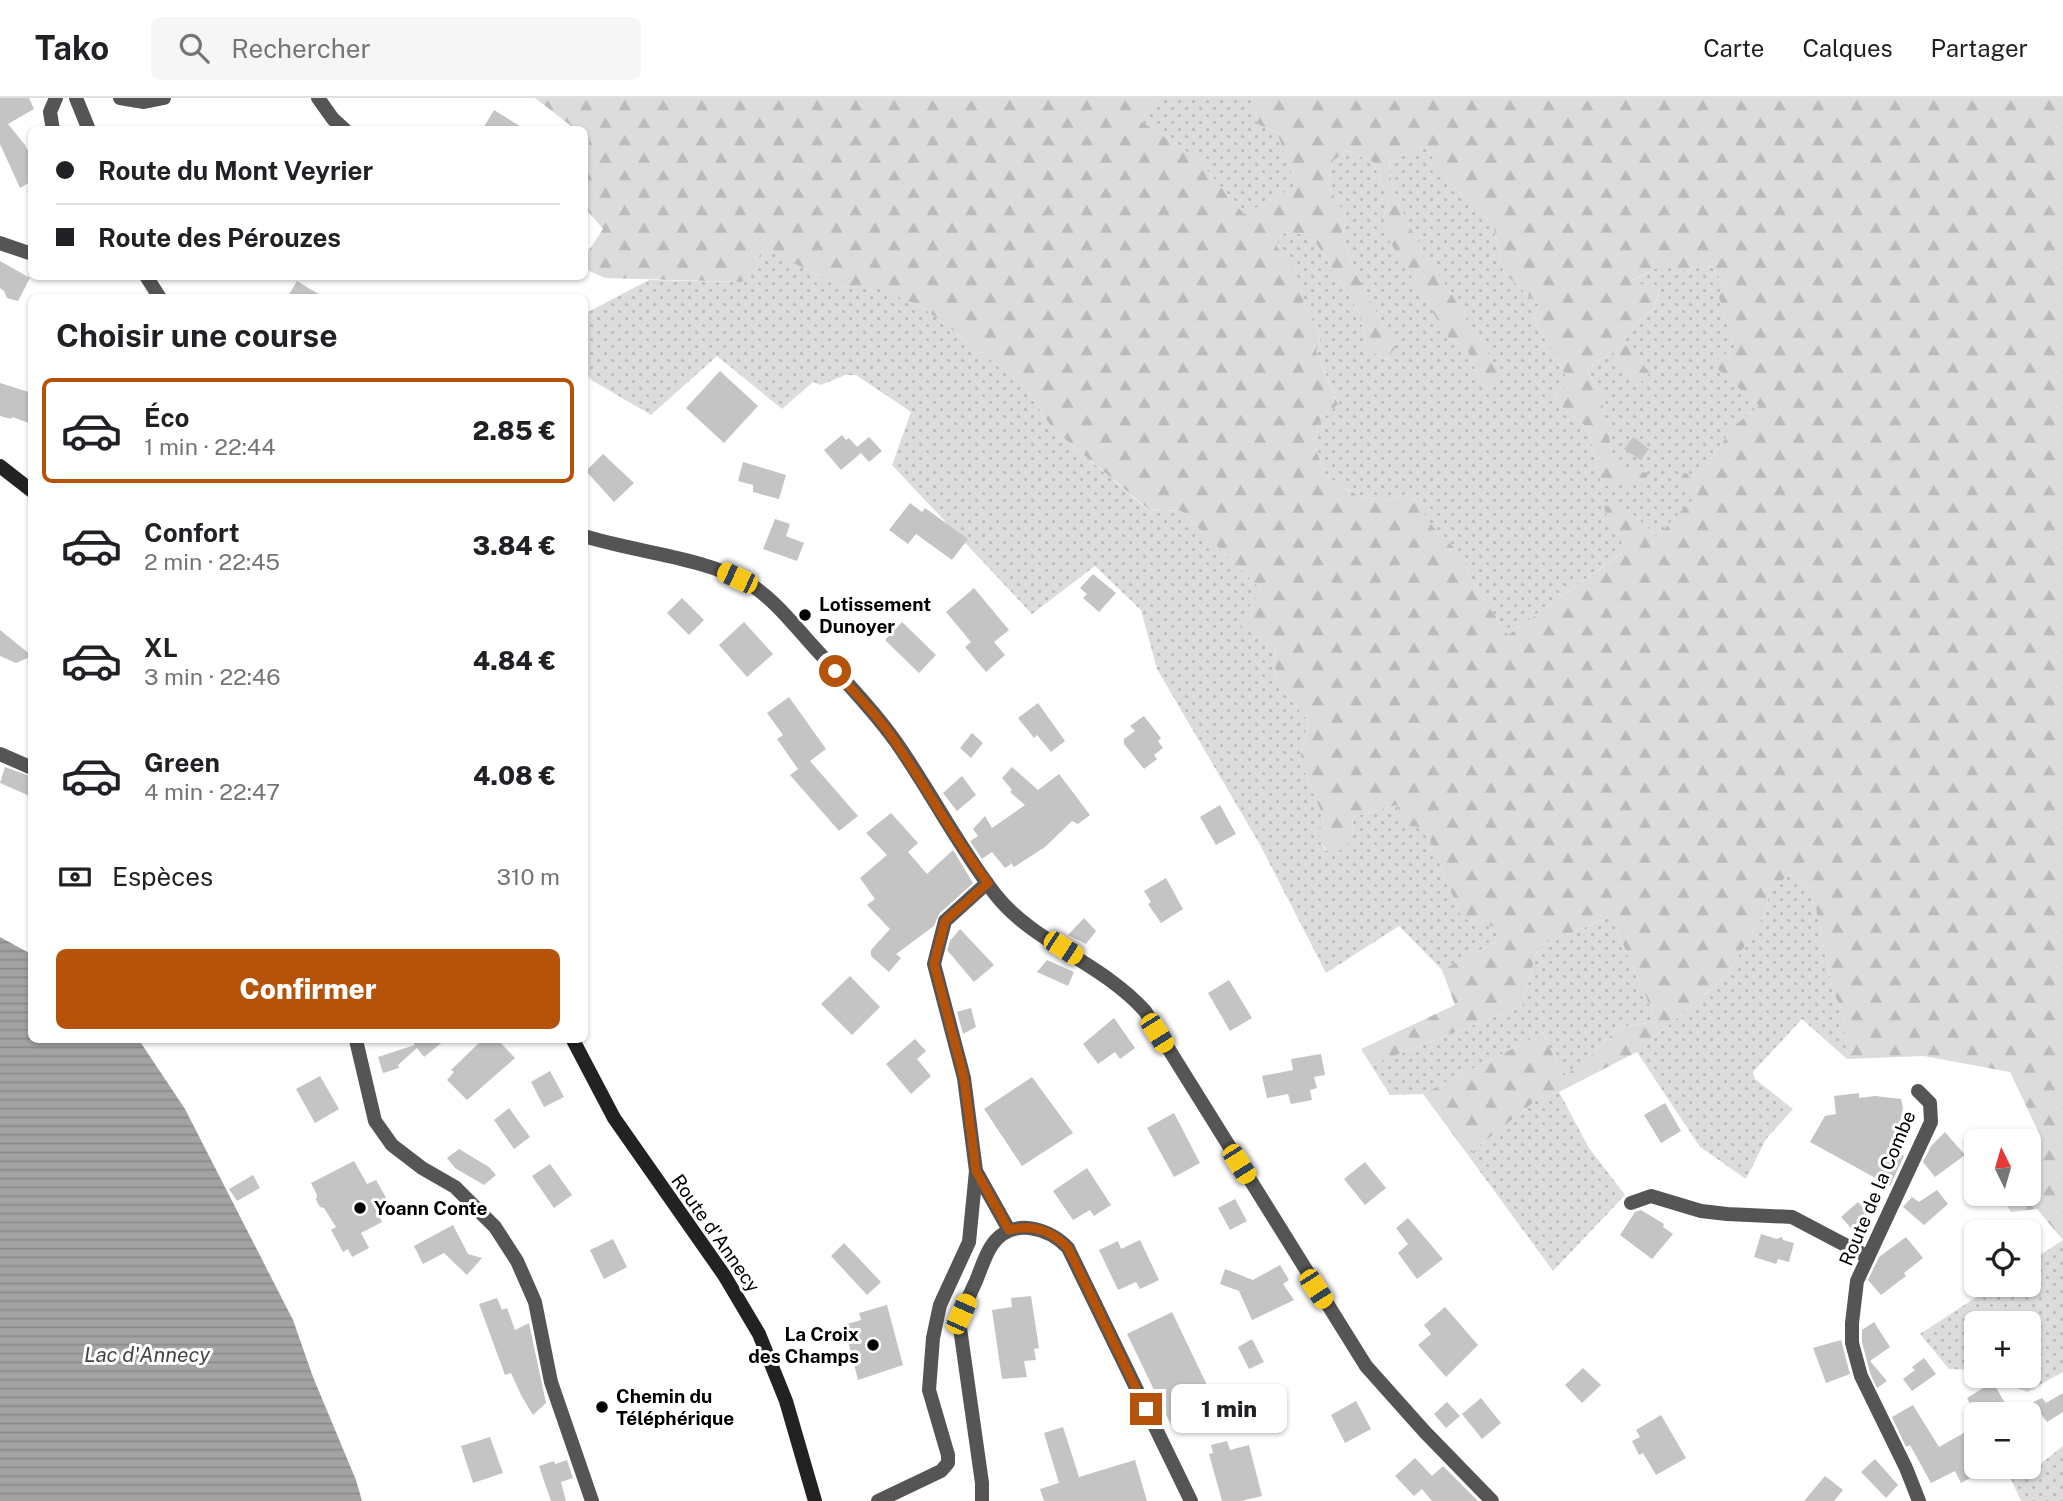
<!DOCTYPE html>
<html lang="fr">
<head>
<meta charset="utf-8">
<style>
	:root { --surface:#fff; --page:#f6f6f6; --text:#202124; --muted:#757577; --line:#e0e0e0; --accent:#b45309 }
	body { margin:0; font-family:"Public Sans",sans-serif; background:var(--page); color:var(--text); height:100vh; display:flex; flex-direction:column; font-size:26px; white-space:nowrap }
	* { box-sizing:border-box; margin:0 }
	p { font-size:23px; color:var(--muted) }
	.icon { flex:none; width:38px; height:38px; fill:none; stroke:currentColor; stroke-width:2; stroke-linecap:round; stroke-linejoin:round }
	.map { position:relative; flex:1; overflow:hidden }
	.details { position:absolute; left:28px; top:196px; width:560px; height:749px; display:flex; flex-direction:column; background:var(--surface); border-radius:10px; box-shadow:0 2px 5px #0004 }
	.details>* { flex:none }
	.hud { position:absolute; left:28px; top:28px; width:560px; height:154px; border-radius:10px; box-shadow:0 2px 5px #0004; display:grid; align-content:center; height:154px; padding:0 28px; background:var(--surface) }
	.needle { width:46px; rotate:355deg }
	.controls { position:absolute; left:1964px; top:1031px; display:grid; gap:14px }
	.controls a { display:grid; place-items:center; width:77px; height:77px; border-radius:10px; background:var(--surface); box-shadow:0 2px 5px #0004; font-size:35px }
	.end { position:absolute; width:32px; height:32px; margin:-16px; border:9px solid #b45309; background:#fff; box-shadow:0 0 0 4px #fff }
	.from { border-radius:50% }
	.bubble { position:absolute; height:49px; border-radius:10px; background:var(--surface); box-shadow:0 2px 5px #0004; font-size:23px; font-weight:800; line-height:49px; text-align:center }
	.car { position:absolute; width:21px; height:42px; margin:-21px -10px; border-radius:9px; box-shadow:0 0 5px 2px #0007; background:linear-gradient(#f5c518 24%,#345 0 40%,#f5c518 0 76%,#345 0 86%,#f5c518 0) }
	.hud b { display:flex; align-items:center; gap:24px; height:66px; font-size:26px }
	.hud b+b { border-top:2px solid var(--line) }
	.hud i { width:18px; height:18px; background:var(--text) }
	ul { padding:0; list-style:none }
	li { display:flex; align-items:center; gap:21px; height:105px; margin:0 14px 10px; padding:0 14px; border:4px solid transparent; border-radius:10px }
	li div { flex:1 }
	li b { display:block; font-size:26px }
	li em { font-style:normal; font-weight:800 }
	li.active { border-color:var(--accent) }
	li>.icon { width:63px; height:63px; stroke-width:1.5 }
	h2 { padding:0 28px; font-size:32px; line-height:84px }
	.pay { display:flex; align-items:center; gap:18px; height:77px; padding:0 28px; font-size:26px }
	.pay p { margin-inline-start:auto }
	.button { display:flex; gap:14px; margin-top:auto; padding:14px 28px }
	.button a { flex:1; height:80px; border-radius:10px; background:var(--accent); color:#fff; font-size:28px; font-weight:800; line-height:80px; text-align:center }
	header { display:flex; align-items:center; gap:42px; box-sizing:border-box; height:98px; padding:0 35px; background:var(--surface); border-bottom:2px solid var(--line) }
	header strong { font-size:33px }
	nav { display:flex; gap:38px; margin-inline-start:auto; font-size:24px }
	.search { width:490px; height:63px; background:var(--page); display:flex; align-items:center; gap:18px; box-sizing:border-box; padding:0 24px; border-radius:10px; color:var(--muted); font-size:26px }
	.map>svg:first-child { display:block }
</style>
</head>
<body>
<header>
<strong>Tako</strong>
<div class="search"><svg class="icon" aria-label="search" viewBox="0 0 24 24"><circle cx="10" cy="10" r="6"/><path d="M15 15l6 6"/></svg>Rechercher</div>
<nav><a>Carte</a><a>Calques</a><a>Partager</a></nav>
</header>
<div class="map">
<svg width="2063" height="1403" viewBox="0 0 2063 1403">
	<defs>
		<pattern id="grass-dots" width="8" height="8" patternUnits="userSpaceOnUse" patternTransform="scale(1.75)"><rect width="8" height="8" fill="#dcdcdc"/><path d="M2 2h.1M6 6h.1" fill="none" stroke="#bbb" stroke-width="1.8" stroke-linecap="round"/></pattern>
		<pattern id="forest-firs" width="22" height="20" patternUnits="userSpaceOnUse" patternTransform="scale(1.75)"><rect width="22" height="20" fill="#dcdcdc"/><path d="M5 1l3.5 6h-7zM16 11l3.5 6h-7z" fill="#bbb"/></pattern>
		<pattern id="water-rules" width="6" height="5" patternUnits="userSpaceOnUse" patternTransform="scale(1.75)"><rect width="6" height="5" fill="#a3a3a3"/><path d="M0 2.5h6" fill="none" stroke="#8b8b8b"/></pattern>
	</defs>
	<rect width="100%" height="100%" fill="#fff"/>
	<g fill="url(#grass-dots)">
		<path d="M1157 0H1251L1259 27 1277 34 1297 89 1244 116 1197 61 1141 23Z"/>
		<path d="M1426 49 1447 82 1493 127 1504 175 1539 207 1534 221 1571 287 1554 295 1563 310 1588 330 1602 388 1622 386 1615 369 1601 298 1588 272 1612 253 1637 288 1649 275 1620 239 1654 210 1659 195 1632 183 1664 166 1683 172 1712 168 1725 189 1718 197 1735 249 1713 266 1759 308 1735 327 1699 378 1694 401 1657 438 1622 407 1608 423 1627 451 1508 537 1470 480 1466 461 1432 429 1411 394 1391 402 1360 399 1326 378 1314 347 1318 326 1338 305 1316 254 1320 241 1315 222 1303 205 1275 147 1285 134 1311 137 1359 214 1367 250 1385 262 1395 250 1359 181 1341 138 1347 120 1328 88 1333 63 1347 52 1373 64 1389 104 1383 120 1448 239 1467 251 1479 280 1489 290 1499 280C1493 267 1488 254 1480 241 1455 197 1385 112 1390 61Z"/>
		<path d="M763 150 845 190 868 186 921 208 1023 287 1053 331 1147 411 1181 413 1262 492 1274 548 1276 583 1308 623 1300 662 1322 716 1325 733 1314 731 1326 753 1352 732 1353 719 1397 707 1425 730 1462 820 1505 831 1506 839 1442 872 1399 828 1326 875 1259 745 1157 571 1141 512 1095 468 1032 516 892 367 911 314 856 277H845L821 287 813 284 782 311 717 258 651 317 593 283 585 275 584 216 649 182 742 184Z"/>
		<path d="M1790 777 1804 783 1816 811 1833 893 1843 915 1847 961 1802 921 1753 974 1755 981 1793 1011 1766 1041 1746 1081 1700 1049 1637 954 1725 879 1766 814 1770 788Z"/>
		<path d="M1611 819 1657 924 1619 929 1581 967 1563 978 1543 935 1423 996 1390 997 1371 967 1522 908 1538 848Z"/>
		<path d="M1559 994 1589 1050 1625 1097 1553 1173 1468 1057 1539 1000Z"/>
		<path d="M2063 1142V1274L2027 1294 1991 1278H2028V1225H1976V1272L1949 1271 1920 1236 1995 1187 2028 1186V1165Z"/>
		<path d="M2063 1348V1403H2021L2010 1379 2034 1371Z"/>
	</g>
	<path fill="url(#forest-firs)" fill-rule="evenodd" d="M535 0H1157L1141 23 1197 61 1244 116 1296 88 1277 34 1259 27 1251 0H2063V1142L2037 1111 2011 1114 1999 1096H2028V1043L2038 1033 2010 974 1924 958 1847 961 1843 915 1833 893 1816 811 1804 783 1790 777 1770 789 1766 814 1725 879 1637 954 1559 994 1539 1000 1468 1057 1423 996 1543 935 1563 978 1581 967 1619 929 1657 924 1611 819 1538 848 1522 908 1371 967 1361 951 1455 907 1442 872 1506 839 1505 832 1462 820 1425 730 1406 727 1397 707 1353 719 1352 732 1346 752 1327 753 1313 730 1325 732 1322 716 1300 662 1308 623 1276 583 1274 548 1236 526 1262 492 1181 413 1148 411 1053 331 1023 287 921 208 868 187 845 190 764 151 742 184 605 180 585 171V158L603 131 585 110 584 76 589 43 585 39 584 32 575 31ZM1426 49 1447 82 1493 127 1504 175 1539 207 1534 221 1571 287 1554 295 1563 310 1588 330 1602 388 1645 385 1648 375 1615 368 1601 298 1588 272 1612 253 1637 288 1650 275 1620 239 1654 210 1659 194 1633 182 1663 167 1683 172 1712 168 1725 189 1718 197 1735 249 1712 266 1759 308 1735 327 1699 378 1684 375 1677 386 1693 401 1657 438 1622 407 1604 408 1608 423 1626 452 1508 537 1470 480 1466 461 1433 429 1411 394 1391 402 1360 399 1326 378 1314 347 1318 326 1338 306 1316 254 1320 241 1315 222 1303 205 1305 190 1276 147 1285 134 1311 137 1359 214 1367 250 1385 262 1395 250 1359 181 1341 138 1347 120 1328 88 1333 63 1347 52 1373 64 1389 104 1383 120 1389 142 1448 239 1467 251 1479 280 1488 291 1500 280C1493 268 1488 254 1481 242 1456 199 1384 109 1390 61Z"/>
	<path fill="url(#water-rules)" d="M0 839 31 856 32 942H139L185 1011 293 1222 313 1279 356 1382 362 1403H0Z"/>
	<g fill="#c4c4c4">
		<path d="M0 0H29L34 11 8 26 25 47 32 61V83L20 90 0 46Z"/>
		<path d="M494 12 526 32H482Z"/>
		<path d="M0 163 30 180 18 203 7 200 4 193 0 190Z"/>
		<path d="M297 183 325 200H287Z"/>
		<path d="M720 273 758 308 724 345 686 310Z"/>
		<path d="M0 285 32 295V326L12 319 11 321 0 318Z"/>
		<path d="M842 337 846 342 849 340 857 349 869 339 882 353 869 364 861 355 841 372 824 352Z"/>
		<path d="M1633 339 1649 351 1641 362 1624 351Z"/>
		<path d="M603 356 634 385 614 404 586 373Z"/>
		<path d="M743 364 786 377 779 401 753 394V387L738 383Z"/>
		<path d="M910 405 922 414 925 410 968 441 952 462 916 436 908 446 889 432Z"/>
		<path d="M775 421 790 426 786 438 804 445 797 463 763 451Z"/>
		<path d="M1093 476 1116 495 1099 514 1083 500 1087 496 1080 490Z"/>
		<path d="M974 490 1009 532 994 544 1005 557 986 574 965 549 971 544 946 514Z"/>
		<path d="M682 500 704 522 689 537 667 515Z"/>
		<path d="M744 524 773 556 747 579 719 547Z"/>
		<path d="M902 524 936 557 919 575 885 542Z"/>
		<path d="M0 532 32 558 16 565 0 558Z"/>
		<path d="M789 599 826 651 810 663 858 718 839 733 790 677 798 671 777 641 783 637 767 615Z"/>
		<path d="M1038 605 1065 643 1051 654 1037 637 1034 640 1018 620Z"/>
		<path d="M1144 618 1161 640 1158 643 1163 650 1154 657 1157 661 1144 671 1124 646V641L1135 633 1130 628Z"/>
		<path d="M972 635 983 645 971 660 960 650Z"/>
		<path d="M5 669 32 679V699L0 685Z"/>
		<path d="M1012 669 1038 692 1059 676 1090 717 1078 726 1072 723 1045 749 1014 769 1008 761 1011 766 1005 770 992 754 982 761 970 743 978 738 973 731 985 718 992 730 1025 707 1010 694 1012 692 1002 680Z"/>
		<path d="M962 678 976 697 957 713 943 695Z"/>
		<path d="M1220 707 1236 736 1216 747 1200 719Z"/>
		<path d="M891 715 918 745 908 754 927 776 953 752 973 785 939 816 934 828 896 856 901 860 889 874 871 858V852L890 831 867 807 875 801 860 780 887 757 866 735Z"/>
		<path d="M1166 780 1183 811 1161 825 1148 806 1151 804 1144 793Z"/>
		<path d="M1084 820 1096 833 1086 846 1068 837Z"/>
		<path d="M960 831 994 867 974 884 947 852 950 843Z"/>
		<path d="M1047 862 1074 874 1068 888 1037 874Z"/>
		<path d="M850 878 880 909 852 937 821 906Z"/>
		<path d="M1229 882 1252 920 1230 933 1208 895Z"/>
		<path d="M971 910 976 929 963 936 957 914Z"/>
		<path d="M1114 920 1135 950 1120 961 1115 954 1098 966 1083 946Z"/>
		<path d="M915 941 926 953 917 961 931 978 911 996 886 966Z"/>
		<path d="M411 942H445L424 959 417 950 398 967 399 970 383 975 378 959 415 947Z"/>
		<path d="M482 942H498L515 960 467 1002 447 982 454 974 451 972Z"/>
		<path d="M1321 956 1325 977 1314 979 1317 990 1310 992 1312 1002 1291 1006 1288 996 1267 1000 1262 978 1293 972 1291 961Z"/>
		<path d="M550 973 564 999 544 1009 531 984Z"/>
		<path d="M320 978 339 1011 315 1025 296 991Z"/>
		<path d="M1032 979 1073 1035 1022 1068 984 1011Z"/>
		<path d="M1859 995V1000L1875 998 1901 1001 1903 1010 1894 1052 1904 1058 1890 1088 1810 1044 1825 1018 1836 1016 1834 998Z"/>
		<path d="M1665 1005 1681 1033 1661 1045 1644 1017Z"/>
		<path d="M509 1010 530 1039 514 1051 494 1022Z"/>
		<path d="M1174 1015 1200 1065 1174 1079 1147 1030Z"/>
		<path d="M1945 1034 1965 1057 1935 1079 1923 1064 1931 1048Z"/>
		<path d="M459 1051 489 1069 496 1077 484 1087 455 1070 447 1060Z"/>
		<path d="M354 1063 367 1086 376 1082 393 1112 380 1120 382 1124 361 1135 369 1150 352 1159 348 1151 343 1154 331 1132 336 1129 324 1110 320 1109 316 1102 317 1097 311 1085Z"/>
		<path d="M1365 1064 1386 1090 1365 1107 1344 1081Z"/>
		<path d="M550 1066 572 1097 554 1110 532 1078Z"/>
		<path d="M1087 1070 1111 1107 1094 1118 1090 1112 1073 1122 1053 1093Z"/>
		<path d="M253 1077 260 1090 237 1103 229 1091Z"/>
		<path d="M1937 1092 1948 1106 1924 1127 1903 1109 1912 1099 1919 1104Z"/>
		<path d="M1235 1101 1247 1123 1230 1132 1218 1110Z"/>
		<path d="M1858 1104 1868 1115 1851 1130 1841 1119Z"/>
		<path d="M1641 1112 1664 1126 1663 1129 1673 1136 1652 1161 1620 1137 1635 1114Z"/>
		<path d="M1408 1120 1443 1161 1417 1181 1398 1155 1408 1146 1396 1130Z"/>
		<path d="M453 1127 468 1156 482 1160 467 1177 444 1155 423 1166 414 1148Z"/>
		<path d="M1761 1136 1777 1141 1782 1139 1783 1142 1794 1145 1789 1164 1778 1161 1776 1166 1754 1159Z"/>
		<path d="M1906 1139 1923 1160 1904 1175 1906 1178 1881 1197 1868 1182 1879 1159Z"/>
		<path d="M613 1141 627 1169 604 1181 590 1152Z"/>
		<path d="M1140 1142 1159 1182 1140 1191 1136 1184 1118 1192 1099 1152 1118 1143 1121 1151Z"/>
		<path d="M844 1145 881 1184 867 1197 831 1158Z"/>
		<path d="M1280 1167 1289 1182 1283 1186 1294 1202 1252 1222 1239 1193 1220 1186 1225 1171 1253 1182Z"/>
		<path d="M1031 1198 1039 1250 1034 1251 1036 1262 1024 1263 1027 1279 1002 1281 992 1212 1012 1209 1011 1200Z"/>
		<path d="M497 1200 502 1212 507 1210 515 1232 529 1225 546 1305 533 1317 522 1299 511 1275 505 1277 479 1206Z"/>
		<path d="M887 1207 903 1267 858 1282 844 1227 861 1222 859 1215Z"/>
		<path d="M1445 1209 1478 1247 1446 1279 1418 1247 1431 1236 1424 1227Z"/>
		<path d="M1172 1214 1217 1308 1172 1329 1127 1236Z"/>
		<path d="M1874 1224 1890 1249 1870 1263 1887 1283 1877 1290 1870 1275 1862 1244V1232Z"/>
		<path d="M1252 1241 1264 1264 1249 1271 1238 1249Z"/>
		<path d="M1841 1242 1850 1276 1826 1285 1813 1250Z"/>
		<path d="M1924 1260 1936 1276 1912 1293 1903 1281 1915 1272 1912 1269Z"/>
		<path d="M1583 1270 1601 1287 1582 1305 1565 1287Z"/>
		<path d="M1993 1284 2010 1314 2042 1300 2046 1305 2063 1295V1314L2047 1324 2041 1316H1975L1967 1300Z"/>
		<path d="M1481 1300 1501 1325 1482 1341 1462 1316Z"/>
		<path d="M1356 1303 1371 1331 1345 1345 1331 1317Z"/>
		<path d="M1447 1304 1460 1318 1446 1330 1434 1316Z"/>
		<path d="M1913 1307 1939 1349 1976 1328V1377L1961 1385 1955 1373 1931 1385 1910 1347 1906 1349 1892 1319Z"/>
		<path d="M1661 1317 1686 1360 1656 1377 1643 1355 1639 1357 1632 1343 1640 1339 1636 1332Z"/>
		<path d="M1063 1329 1079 1379 1135 1362 1147 1403H1044L1040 1391 1059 1385 1044 1335Z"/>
		<path d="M490 1339 503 1375 473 1385 461 1348Z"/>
		<path d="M1227 1343 1230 1352 1249 1347 1262 1398 1241 1403H1222L1209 1356 1213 1355 1211 1347Z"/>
		<path d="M1415 1360 1432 1378 1443 1368 1478 1403H1432L1422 1391 1414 1398 1395 1378Z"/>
		<path d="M1875 1361 1898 1387 1886 1400 1861 1374Z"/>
		<path d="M567 1362 573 1380 561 1384 566 1403H551L539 1368 554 1363 555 1366Z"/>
		<path d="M1825 1378 1843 1392 1834 1403H1804Z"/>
	</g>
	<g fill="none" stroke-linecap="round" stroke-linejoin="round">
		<path stroke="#555" stroke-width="14" d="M878 1403 941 1373 948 1365V1357L929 1292 933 1240 940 1207 969 1144 976 1073"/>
		<g stroke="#555" stroke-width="14">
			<path d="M76 0 89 32"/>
			<path d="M120 0 144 4 164 0"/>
			<path d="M318 0 333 21 345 32"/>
			<path d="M53 32 50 14 56 0"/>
			<path d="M0 145 32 156"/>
			<path d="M146 178 160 200"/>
			<path d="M584 438C635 454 702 459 748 485 773 500 793 526 813 548 841 579 872 610 896 644 931 694 958 748 995 796 1033 845 1101 864 1145 913L1366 1268 1424 1333 1492 1403"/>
			<path d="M0 656 32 670"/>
			<path d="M987 785 945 823 934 866 964 980 976 1073 1009 1132"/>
			<path d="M356 942 375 1023 392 1047 422 1070 455 1089 495 1129 517 1163 535 1204 551 1284 592 1403"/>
			<path d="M1918 993 1930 1005 1931 1024 1857 1183 1852 1225V1245L1861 1278 1906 1370 1919 1403"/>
			<path d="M1631 1105 1651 1098 1701 1113 1727 1116 1792 1119 1868 1159"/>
			<path d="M982 1403V1385L960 1230C962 1213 969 1198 976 1183 981 1171 985 1157 992 1147 1011 1119 1048 1129 1068 1150L1191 1403"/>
		</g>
		<g stroke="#222" stroke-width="14">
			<path d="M0 368 32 393"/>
			<path d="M573 942 614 1020 724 1177 759 1236 786 1303 815 1403"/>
		</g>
	</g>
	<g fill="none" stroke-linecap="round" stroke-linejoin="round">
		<path stroke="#b45309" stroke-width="9" d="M835 573C857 597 880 620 898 648 929 693 954 741 988 785L945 823 934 866 964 980 976 1073 1009 1132C1032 1126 1052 1133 1068 1150L1146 1311"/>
	</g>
	<g fill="#000" stroke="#fff" stroke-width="2.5">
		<circle cx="805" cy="517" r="7"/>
		<circle cx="360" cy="1110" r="7"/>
		<circle cx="873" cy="1247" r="7"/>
		<circle cx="602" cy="1309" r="7"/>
	</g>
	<g text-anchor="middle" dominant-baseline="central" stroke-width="6" stroke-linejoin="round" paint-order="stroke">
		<g font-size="19" font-weight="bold" fill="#000" stroke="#fff" text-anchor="start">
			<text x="819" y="506">Lotissement<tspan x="819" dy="22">Dunoyer</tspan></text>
			<text x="374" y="1110">Yoann Conte</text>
			<text x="859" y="1236" text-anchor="end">La Croix<tspan x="859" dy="22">des Champs</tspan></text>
			<text x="616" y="1298">Chemin du<tspan x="616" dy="22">Téléphérique</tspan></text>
		</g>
		<g font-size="19" fill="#000" stroke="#fff">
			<text transform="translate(1877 1090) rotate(-67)">Route de la Combe</text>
			<text transform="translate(716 1135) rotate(55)">Route d'Annecy</text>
		</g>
		<g font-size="21" font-style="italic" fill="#444" stroke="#fff">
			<text x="147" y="1256">Lac d'Annecy</text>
		</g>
	</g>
</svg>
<div class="controls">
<a><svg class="needle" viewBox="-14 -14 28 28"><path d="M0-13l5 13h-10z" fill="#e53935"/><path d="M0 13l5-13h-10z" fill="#757577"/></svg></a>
<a><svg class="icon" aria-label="locate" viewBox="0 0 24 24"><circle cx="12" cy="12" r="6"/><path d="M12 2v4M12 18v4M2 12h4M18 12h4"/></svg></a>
<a>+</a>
<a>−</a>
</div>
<i class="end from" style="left:835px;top:573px"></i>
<i class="end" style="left:1146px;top:1311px"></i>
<div class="bubble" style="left:1171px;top:1286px;width:116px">1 min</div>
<i class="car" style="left:737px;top:480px;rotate:295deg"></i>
<i class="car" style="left:1063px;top:850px;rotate:123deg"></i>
<i class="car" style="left:1157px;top:935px;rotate:148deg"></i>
<i class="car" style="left:1239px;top:1066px;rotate:148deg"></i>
<i class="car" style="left:1316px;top:1191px;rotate:147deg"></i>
<i class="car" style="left:961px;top:1216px;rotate:24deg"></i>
<div class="hud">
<b><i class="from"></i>Route du Mont Veyrier</b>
<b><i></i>Route des Pérouzes</b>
</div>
<section class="details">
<h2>Choisir une course</h2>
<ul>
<li class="active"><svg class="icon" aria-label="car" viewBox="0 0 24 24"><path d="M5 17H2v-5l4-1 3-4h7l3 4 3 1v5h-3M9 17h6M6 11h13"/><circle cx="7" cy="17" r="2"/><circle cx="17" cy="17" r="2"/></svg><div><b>Éco</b><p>1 min · 22:44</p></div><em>2.85 €</em></li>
<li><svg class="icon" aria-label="car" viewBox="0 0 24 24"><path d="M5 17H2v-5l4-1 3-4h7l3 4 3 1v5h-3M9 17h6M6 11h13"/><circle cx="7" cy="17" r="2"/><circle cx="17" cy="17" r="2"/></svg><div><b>Confort</b><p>2 min · 22:45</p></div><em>3.84 €</em></li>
<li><svg class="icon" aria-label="car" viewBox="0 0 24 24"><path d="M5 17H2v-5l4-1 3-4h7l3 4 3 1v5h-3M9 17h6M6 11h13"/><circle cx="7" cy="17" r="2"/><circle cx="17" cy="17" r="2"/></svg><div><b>XL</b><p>3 min · 22:46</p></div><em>4.84 €</em></li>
<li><svg class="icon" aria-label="car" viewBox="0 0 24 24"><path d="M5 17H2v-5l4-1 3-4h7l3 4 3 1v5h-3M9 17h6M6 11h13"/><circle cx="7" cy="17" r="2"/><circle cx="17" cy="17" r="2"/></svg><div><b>Green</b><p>4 min · 22:47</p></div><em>4.08 €</em></li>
</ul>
<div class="pay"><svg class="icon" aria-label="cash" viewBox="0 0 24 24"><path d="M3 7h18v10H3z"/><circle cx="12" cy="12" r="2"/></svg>Espèces<p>310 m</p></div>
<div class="button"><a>Confirmer</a></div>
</section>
</div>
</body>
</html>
